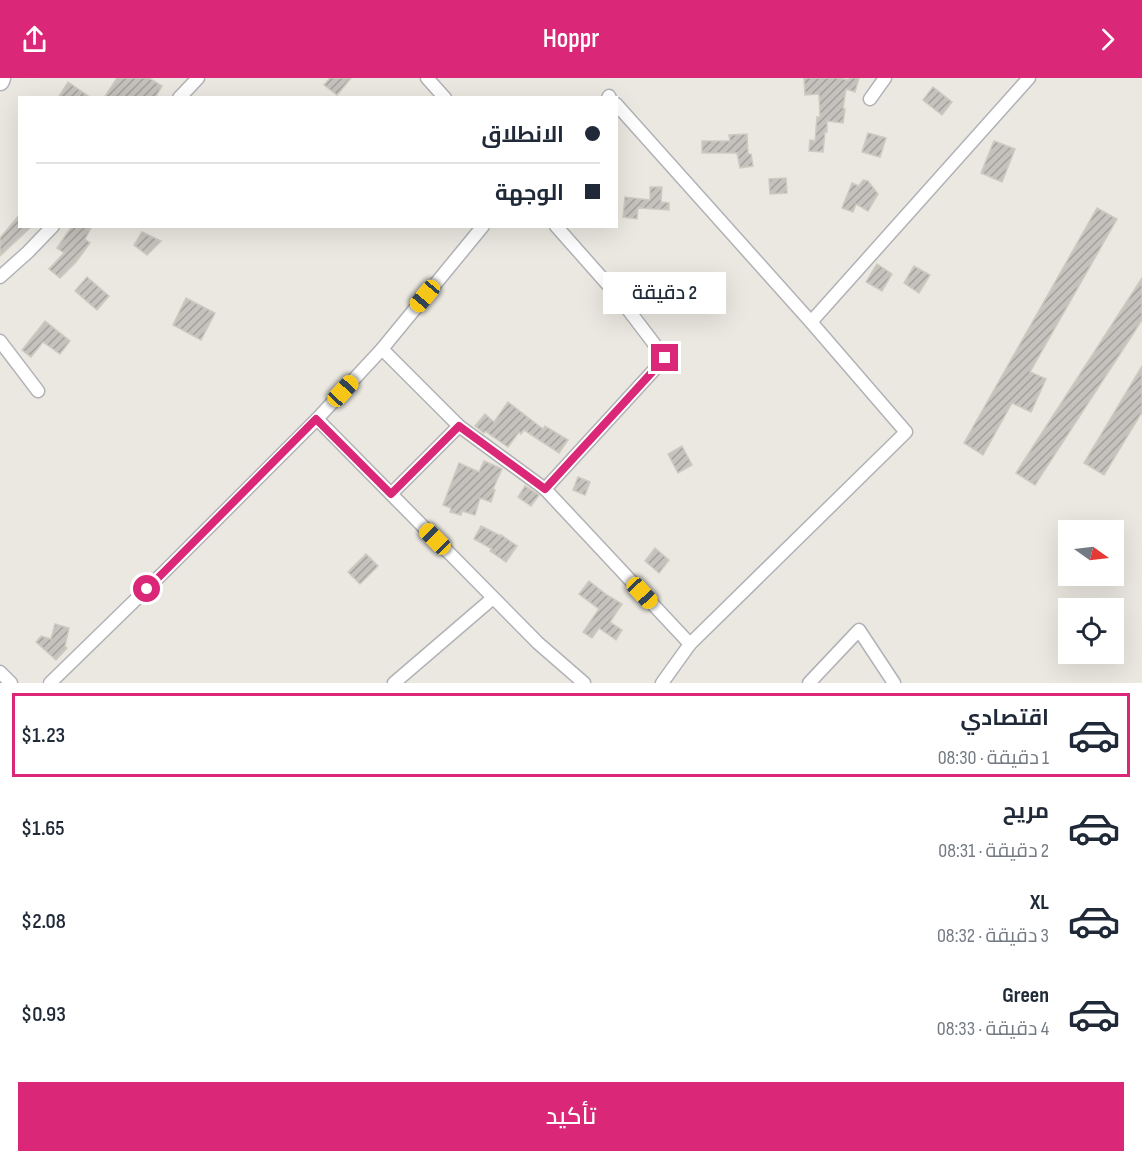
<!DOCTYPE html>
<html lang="ar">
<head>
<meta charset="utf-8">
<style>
	:root { --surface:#fff; --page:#f6f6f7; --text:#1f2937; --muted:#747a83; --line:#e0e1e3; --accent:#db2777 }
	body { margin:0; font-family:"Sofia Sans Condensed",Cairo,sans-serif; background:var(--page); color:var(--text); direction:rtl; height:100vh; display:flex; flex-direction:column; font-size:22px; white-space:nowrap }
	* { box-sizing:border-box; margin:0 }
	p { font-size:20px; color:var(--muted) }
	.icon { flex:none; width:33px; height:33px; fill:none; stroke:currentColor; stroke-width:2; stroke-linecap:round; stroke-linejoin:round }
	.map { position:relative; height:605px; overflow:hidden; direction:ltr }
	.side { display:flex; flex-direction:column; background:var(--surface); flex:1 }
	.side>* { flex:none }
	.guide { position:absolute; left:18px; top:18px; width:600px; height:132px; border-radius:0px; box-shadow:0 6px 24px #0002; direction:rtl; display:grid; align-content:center; height:132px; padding:0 18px; background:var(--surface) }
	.needle { width:39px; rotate:104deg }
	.buttons { position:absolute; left:1058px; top:442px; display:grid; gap:12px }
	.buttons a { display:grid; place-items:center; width:66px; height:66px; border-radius:0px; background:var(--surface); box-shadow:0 6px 24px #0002; font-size:30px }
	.end { position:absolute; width:27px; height:27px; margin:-14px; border:8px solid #db2777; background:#fff; box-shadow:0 0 0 3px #fff }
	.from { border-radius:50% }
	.bubble { position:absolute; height:42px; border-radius:0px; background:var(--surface); box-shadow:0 6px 24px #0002; font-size:20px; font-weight:600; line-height:42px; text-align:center; direction:rtl }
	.car { position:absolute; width:18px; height:36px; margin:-18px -9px; border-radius:8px; box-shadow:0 0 4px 2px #0007; background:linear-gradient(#f5c518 24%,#345 0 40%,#f5c518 0 76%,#345 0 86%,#f5c518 0) }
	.guide b { display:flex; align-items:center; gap:21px; height:57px; font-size:22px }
	.guide b+b { border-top:2px solid var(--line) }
	.guide i { width:15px; height:15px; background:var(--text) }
	ul { padding:10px 0 0; list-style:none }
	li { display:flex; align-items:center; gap:18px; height:84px; margin:0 12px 9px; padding:0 6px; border:3px solid transparent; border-radius:0px }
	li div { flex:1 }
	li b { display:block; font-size:22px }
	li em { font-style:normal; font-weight:600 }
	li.selected { border-color:var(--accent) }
	li>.icon { width:54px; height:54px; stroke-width:1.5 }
	.cta { display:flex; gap:12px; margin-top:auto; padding:12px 18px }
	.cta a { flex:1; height:69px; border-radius:0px; background:var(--accent); color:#fff; font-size:24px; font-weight:600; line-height:69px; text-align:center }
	header { display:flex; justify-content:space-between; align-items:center; height:78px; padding:0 18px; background:var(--accent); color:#fff; font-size:27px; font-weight:600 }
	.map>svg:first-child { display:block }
</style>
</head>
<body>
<header><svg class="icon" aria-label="forward" viewBox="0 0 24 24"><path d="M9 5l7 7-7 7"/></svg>Hoppr<svg class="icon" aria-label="share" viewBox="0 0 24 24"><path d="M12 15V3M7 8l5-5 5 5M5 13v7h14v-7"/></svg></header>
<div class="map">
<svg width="1142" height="605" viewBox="0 0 1142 605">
	<defs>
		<pattern id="building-hatch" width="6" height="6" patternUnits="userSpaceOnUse" patternTransform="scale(1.5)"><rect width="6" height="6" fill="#c5c2bd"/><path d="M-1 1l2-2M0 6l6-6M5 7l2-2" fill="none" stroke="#a3a19d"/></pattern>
	</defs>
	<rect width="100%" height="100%" fill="#eae8e0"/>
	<g fill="url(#building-hatch)" stroke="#cecac0" stroke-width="1.5">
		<path d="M117 0H149L162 8 155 20H104Z"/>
		<path d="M330 0H351L337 17 324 7Z"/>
		<path d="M804 0H838L849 2V0H859L855 14 846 11 843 30 845 31 843 45 827 43V54H825L823 74 809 73 810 62 815 63 817 39H820L819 16 805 17Z"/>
		<path d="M68 4 91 20H58Z"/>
		<path d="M933 9 952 24 942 37 923 22Z"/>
		<path d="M868 55 886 60 880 79 862 74Z"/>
		<path d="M747 56 748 76H751L753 88 740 90 737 75H702V63H730L729 57Z"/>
		<path d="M994 63 1015 71 1002 104 981 95Z"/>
		<path d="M786 100 787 115 770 116 769 101Z"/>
		<path d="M863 102 868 103 878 116 868 133 856 126 853 134 842 130 852 105 859 108Z"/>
		<path d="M650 109H662L661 124 669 125V132L638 130 637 141 623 139 625 119 650 122Z"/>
		<path d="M1097 130 1117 141 1030 294 1046 301 1031 334 1012 325 983 377 964 365Z"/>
		<path d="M20 136V148H32L0 178V160Z"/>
		<path d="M72 148H92L85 161 90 165 76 184 60 200 49 191 64 175 57 170Z"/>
		<path d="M142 154 161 163 147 177 134 167Z"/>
		<path d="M877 186 892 196 882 213 866 204Z"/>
		<path d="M914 188 930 197 919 215 904 205Z"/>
		<path d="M87 199 109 218 97 232 75 213Z"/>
		<path d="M1142 200V242L1035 407 1016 395Z"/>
		<path d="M186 220 215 235 201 262 173 247Z"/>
		<path d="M45 243 70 263 60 276 43 264 31 279 22 272Z"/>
		<path d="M1142 288V334L1104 397 1084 385Z"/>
		<path d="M508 324 543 351 545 348 568 362 559 375 524 352 521 356 519 354 508 369 485 353 484 355 475 348 485 336 494 344Z"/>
		<path d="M682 368 692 387 678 395 668 376Z"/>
		<path d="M484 383 502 391 493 411 495 412 491 424 480 420 475 437 462 433 461 437 450 434 451 430 443 427 459 385 479 394Z"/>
		<path d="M578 399 590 404 585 417 573 412Z"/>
		<path d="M525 408 539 417 531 428 518 419Z"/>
		<path d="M481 448 501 458V457L517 468 506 484 490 473 492 471 474 461Z"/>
		<path d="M655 470 669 482 659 495 645 483Z"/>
		<path d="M366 476 378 488 360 506 348 494Z"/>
		<path d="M589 503 607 517 622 526 610 544 622 552 616 562 599 550 592 560 583 554 599 531 579 516Z"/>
		<path d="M55 546 69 550 65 568 67 570 56 582 36 564 41 558 51 561Z"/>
	</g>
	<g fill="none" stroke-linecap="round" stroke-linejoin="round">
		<defs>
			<g id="street">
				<path d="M427 0 445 20"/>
				<path d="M179 20 198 0"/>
				<path d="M608 20 609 18 610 20"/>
				<path d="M870 21 885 0"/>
				<path d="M616 26 811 244 906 354 690 566 662 605"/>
				<path d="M483 148 382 271 317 341 538 565 584 605"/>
				<path d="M0 199 28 174 53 148"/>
				<path d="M811 244 1029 0"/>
				<path d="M0 263 38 313"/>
				<path d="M382 271 459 348 391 416"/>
				<path d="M459 348 545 411 690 566"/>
				<path d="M545 411 665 280 617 217 556 148"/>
				<path d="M0 594 11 605"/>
				<path d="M50 605 163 495 317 341"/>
				<path d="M394 605 493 520"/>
				<path d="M809 605 859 552 894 605"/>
			</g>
			<path id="secondary" d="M0 3 1 0"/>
		</defs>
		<use href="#street" stroke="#b1b2b6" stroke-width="15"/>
		<use href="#secondary" stroke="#b2b4b9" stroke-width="21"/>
		<use href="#street" stroke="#fff" stroke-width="12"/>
		<use href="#secondary" stroke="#fff" stroke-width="18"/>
	</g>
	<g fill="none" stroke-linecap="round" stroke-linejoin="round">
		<path stroke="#db2777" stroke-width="8" d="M147 511 316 341 391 416 459 348 545 411 665 280"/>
	</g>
</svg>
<div class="buttons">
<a><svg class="needle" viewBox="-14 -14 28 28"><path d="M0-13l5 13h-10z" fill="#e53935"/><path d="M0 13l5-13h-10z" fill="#747a83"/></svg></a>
<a><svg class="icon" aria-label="locate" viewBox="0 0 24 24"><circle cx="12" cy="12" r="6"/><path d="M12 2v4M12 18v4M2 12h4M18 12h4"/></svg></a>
</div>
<i class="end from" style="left:147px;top:511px"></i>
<i class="end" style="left:665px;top:280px"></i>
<div class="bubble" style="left:603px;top:194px;width:123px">2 دقيقة</div>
<i class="car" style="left:425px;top:218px;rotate:220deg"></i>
<i class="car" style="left:343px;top:313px;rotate:43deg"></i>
<i class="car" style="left:435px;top:461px;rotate:315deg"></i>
<i class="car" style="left:642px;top:515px;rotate:137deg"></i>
<div class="guide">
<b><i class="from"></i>الانطلاق</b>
<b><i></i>الوجهة</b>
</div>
</div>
<section class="side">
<ul>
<li class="selected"><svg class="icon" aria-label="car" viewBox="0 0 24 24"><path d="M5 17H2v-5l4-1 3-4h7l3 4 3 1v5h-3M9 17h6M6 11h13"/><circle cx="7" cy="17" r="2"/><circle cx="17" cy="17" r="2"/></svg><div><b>اقتصادي</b><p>1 دقيقة · 08:30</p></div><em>$1.23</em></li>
<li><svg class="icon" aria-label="car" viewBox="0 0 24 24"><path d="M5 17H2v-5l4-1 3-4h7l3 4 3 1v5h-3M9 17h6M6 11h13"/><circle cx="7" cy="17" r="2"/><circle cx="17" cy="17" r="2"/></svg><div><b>مريح</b><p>2 دقيقة · 08:31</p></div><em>$1.65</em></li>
<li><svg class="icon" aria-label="car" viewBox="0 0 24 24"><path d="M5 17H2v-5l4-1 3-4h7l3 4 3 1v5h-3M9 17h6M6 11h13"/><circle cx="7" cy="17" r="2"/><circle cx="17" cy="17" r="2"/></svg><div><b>XL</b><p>3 دقيقة · 08:32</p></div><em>$2.08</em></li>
<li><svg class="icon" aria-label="car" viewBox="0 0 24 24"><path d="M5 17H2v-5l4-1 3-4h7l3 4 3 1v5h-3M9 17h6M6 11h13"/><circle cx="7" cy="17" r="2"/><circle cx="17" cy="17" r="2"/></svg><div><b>Green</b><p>4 دقيقة · 08:33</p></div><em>$0.93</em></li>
</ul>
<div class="cta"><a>تأكيد</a></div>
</section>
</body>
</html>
